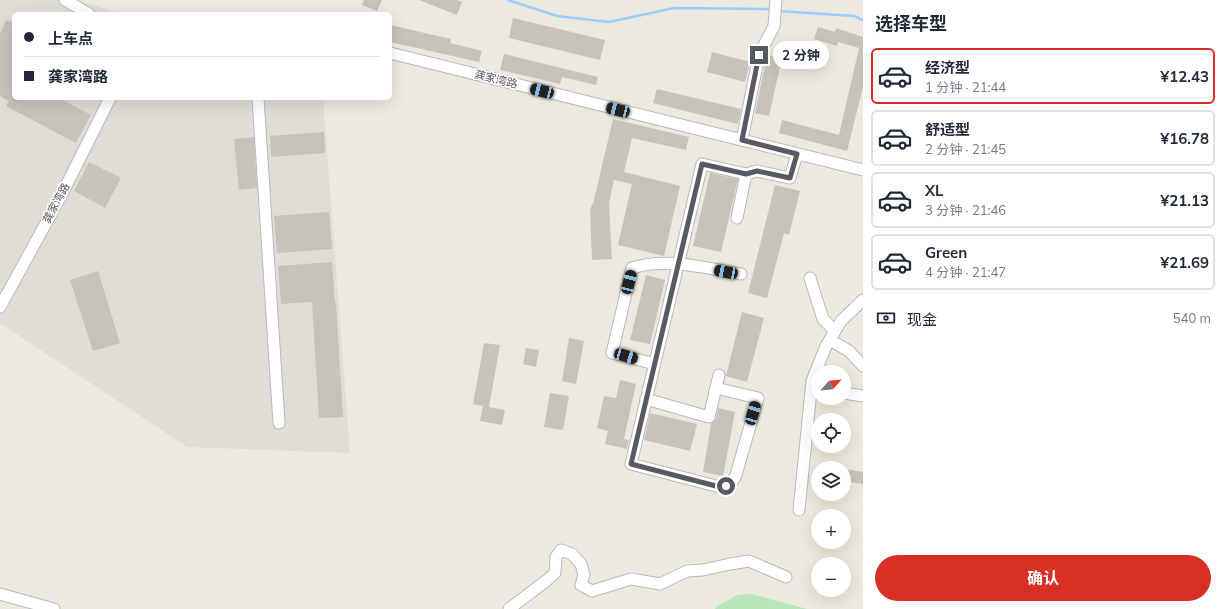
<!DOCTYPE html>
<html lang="zh">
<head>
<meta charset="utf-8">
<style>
	:root { --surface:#fff; --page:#f2f2f3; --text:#1f2937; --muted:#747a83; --line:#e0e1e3; --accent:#d93025 }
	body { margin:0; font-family:Mulish,"Noto Sans SC",sans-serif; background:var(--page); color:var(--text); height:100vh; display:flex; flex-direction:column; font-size:15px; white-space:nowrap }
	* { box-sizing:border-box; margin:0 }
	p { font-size:13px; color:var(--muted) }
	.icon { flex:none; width:22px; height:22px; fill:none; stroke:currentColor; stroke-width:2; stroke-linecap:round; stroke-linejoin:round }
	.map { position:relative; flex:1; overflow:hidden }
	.side { display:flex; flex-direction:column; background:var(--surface); width:360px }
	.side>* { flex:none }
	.top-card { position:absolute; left:12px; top:12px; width:380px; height:88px; border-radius:6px; box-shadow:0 4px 16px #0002; display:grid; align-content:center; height:88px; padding:0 12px; background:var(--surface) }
	.needle { width:26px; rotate:63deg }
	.fabs { position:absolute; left:811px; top:365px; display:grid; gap:8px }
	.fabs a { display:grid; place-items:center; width:40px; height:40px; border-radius:50%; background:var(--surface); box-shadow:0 4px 16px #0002; font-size:20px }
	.end { position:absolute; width:18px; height:18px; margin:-9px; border:5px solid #575b61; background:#fff; box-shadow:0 0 0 2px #fff }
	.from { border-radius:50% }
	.bubble { position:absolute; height:28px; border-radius:14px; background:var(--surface); box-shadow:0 4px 16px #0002; font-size:13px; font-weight:700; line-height:28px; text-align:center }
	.car { position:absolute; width:12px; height:24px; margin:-12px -6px; border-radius:5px; box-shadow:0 0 3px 1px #0007; background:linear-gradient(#222 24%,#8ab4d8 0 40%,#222 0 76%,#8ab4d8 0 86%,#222 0) }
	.top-card b { display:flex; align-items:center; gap:14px; height:38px; font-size:15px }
	.top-card b+b { border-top:1px solid var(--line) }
	.top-card i { width:10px; height:10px; background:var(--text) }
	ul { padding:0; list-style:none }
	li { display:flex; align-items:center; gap:12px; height:56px; margin:0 8px 6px; padding:0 4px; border:2px solid var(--line); border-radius:6px }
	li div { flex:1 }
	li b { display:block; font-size:15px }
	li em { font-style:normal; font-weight:700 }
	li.current { border-color:var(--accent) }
	li>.icon { width:36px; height:36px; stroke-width:1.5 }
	h2 { padding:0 12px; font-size:18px; line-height:48px }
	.pay { display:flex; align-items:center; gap:10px; height:44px; padding:0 12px; font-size:15px }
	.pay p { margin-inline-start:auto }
	.action { display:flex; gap:8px; margin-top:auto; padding:8px 12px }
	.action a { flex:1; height:46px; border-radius:24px; background:var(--accent); color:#fff; font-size:16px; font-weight:700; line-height:46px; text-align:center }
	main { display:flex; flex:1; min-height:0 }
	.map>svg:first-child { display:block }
</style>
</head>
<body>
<main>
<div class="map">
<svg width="863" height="609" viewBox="0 0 863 609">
	<rect width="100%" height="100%" fill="#eceade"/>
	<path fill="#dfddd6" d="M0 0H76L121 14H14V98H323L350 453 187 447 0 323Z"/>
	<path fill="#b7e7ba" d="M752 594 807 609H715L717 606 738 595Z"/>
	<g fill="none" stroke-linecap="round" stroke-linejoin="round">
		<g stroke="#9bceff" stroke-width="2.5">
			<path d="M508 0 557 16 609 22 674 8 766 9 772 10"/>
			<path d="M779 11 854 16 863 20"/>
		</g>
	</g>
	<g fill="#c7c3bb">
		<path d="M364 0H382L377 11 362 5Z"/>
		<path d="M419 0H457L462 2 457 15Z"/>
		<path d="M513 18 605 40 600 60 509 38Z"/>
		<path d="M6 20 14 23V98H59L91 115 76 143 6 106 9 101 0 96V34Z"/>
		<path d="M390 25 451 39 450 43 482 51 479 62 390 42Z"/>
		<path d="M818 27 835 32 836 28 863 37V87L847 151 779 133 782 120 839 135 859 48 838 42 837 46 814 39Z"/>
		<path d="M712 52 750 62 745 82 707 72Z"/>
		<path d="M504 54 598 77 596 85 562 77 560 84 500 70Z"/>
		<path d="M767 55 782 58 769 116 755 113Z"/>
		<path d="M657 89 741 109 738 124 653 103Z"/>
		<path d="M613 119 689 137 686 150 632 138 624 172 680 186 664 256 618 245 632 184 614 180 609 203 612 259 592 260 590 211 592 204H593Z"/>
		<path d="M324 132 325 153 271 157 270 136Z"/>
		<path d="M254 137 257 188 239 190 234 139Z"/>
		<path d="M89 162 121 178 105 208 74 191Z"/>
		<path d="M710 173 738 179 721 252 693 246Z"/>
		<path d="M775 185 800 191 789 235 784 233 767 298 748 293Z"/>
		<path d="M329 212 332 249 277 253 274 216Z"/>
		<path d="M332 262 335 303H336L343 417 319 418 312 302 281 304 278 266Z"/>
		<path d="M98 271 120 343 93 351 70 280Z"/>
		<path d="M646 275 665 280 650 344 630 340Z"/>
		<path d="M742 312 764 318 747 382 726 376Z"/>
		<path d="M569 338 584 341 576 384 562 381Z"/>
		<path d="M484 343 500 345 489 407 505 410 502 425 480 421 483 406 473 404Z"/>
		<path d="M526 348 539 350 536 367 523 364Z"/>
		<path d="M620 380 636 384 624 439 629 440 627 449 605 444 608 431 597 428 604 396 616 398Z"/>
		<path d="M550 393 569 396 563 430 544 427Z"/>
		<path d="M718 408 735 412 723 476 703 472 711 424 716 419Z"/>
		<path d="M650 413 697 424 690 451 644 440Z"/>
		<path d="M844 469 863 472V484L844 481Z"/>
	</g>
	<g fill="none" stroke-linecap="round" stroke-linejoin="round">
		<defs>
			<g id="minor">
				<path d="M65 0 89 14"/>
				<path d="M390 53 863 170"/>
				<path d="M258 98 279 423"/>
				<path d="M742 140 759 55 774 26 776 0"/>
				<path d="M737 218 746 174 757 171 790 178 797 154"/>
				<path d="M810 278 823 319 835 331"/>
				<path d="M0 307 63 192 110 98"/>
				<path d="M830 340 849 351 863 366"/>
				<path d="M655 364 612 353 632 268C668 257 705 268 741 274"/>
				<path d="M716 388 758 398 736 475C732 484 726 487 716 486L631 464 702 164 746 174"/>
				<path d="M844 393 863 396"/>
				<path d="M646 399 709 417 719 375"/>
				<path d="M799 510 812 381 826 346 841 321 863 300"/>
				<path d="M0 594 54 609"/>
				<path d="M509 609 546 581 555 573 556 557 561 550 572 554 581 564 584 575 581 585 592 591 631 579 660 584 687 571 703 570 730 564 749 561 786 577"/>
			</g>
		</defs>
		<use href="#minor" stroke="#b6b9bf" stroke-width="13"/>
		<use href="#minor" stroke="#fff" stroke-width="11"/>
	</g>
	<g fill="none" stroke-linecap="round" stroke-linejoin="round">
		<path stroke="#575b61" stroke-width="5" d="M726 486H716L631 464 702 164 746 174 757 171 790 178 797 154 742 140 759 55"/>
	</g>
	<g text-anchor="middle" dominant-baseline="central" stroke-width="3" stroke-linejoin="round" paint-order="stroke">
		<g font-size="11" fill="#575b61" stroke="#fff">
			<text transform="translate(496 79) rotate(14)">龚家湾路</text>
			<text transform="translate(56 203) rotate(-62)">龚家湾路</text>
		</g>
	</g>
</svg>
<div class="fabs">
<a><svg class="needle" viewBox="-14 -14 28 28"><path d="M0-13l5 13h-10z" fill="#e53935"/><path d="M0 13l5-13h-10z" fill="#747a83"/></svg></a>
<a><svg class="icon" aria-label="locate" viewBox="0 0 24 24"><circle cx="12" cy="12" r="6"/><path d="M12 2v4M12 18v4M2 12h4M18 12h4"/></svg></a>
<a><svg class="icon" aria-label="layers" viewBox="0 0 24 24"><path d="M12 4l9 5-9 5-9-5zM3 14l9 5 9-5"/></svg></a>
<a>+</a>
<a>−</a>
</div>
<i class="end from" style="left:726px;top:486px"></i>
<i class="end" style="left:759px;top:55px"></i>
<div class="bubble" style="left:773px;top:41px;width:56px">2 分钟</div>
<i class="car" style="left:542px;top:91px;rotate:284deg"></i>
<i class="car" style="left:618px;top:110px;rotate:284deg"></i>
<i class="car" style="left:726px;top:272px;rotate:281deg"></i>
<i class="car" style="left:629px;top:282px;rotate:14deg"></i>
<i class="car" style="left:626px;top:356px;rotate:106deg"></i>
<i class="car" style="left:753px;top:413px;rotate:16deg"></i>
<div class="top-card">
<b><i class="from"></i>上车点</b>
<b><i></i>龚家湾路</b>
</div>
</div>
<section class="side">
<h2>选择车型</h2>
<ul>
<li class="current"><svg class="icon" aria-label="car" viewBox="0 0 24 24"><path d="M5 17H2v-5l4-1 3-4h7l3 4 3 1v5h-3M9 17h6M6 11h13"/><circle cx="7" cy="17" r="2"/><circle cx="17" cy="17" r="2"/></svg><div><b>经济型</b><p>1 分钟 · 21:44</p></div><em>¥12.43</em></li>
<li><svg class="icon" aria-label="car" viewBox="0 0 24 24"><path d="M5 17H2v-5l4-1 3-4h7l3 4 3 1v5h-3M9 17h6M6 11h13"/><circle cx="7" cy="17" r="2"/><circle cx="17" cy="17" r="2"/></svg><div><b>舒适型</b><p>2 分钟 · 21:45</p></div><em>¥16.78</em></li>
<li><svg class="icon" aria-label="car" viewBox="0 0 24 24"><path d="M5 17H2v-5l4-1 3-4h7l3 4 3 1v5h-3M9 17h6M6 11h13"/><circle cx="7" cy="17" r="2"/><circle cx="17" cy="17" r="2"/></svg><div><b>XL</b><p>3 分钟 · 21:46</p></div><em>¥21.13</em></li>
<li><svg class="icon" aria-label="car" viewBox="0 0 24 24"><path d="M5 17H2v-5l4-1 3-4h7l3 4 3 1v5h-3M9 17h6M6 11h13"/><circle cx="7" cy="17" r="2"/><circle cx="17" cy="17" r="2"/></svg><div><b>Green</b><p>4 分钟 · 21:47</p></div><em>¥21.69</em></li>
</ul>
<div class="pay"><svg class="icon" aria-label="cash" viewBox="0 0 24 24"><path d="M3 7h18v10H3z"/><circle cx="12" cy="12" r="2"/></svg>现金<p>540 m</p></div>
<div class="action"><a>确认</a></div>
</section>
</main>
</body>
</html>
